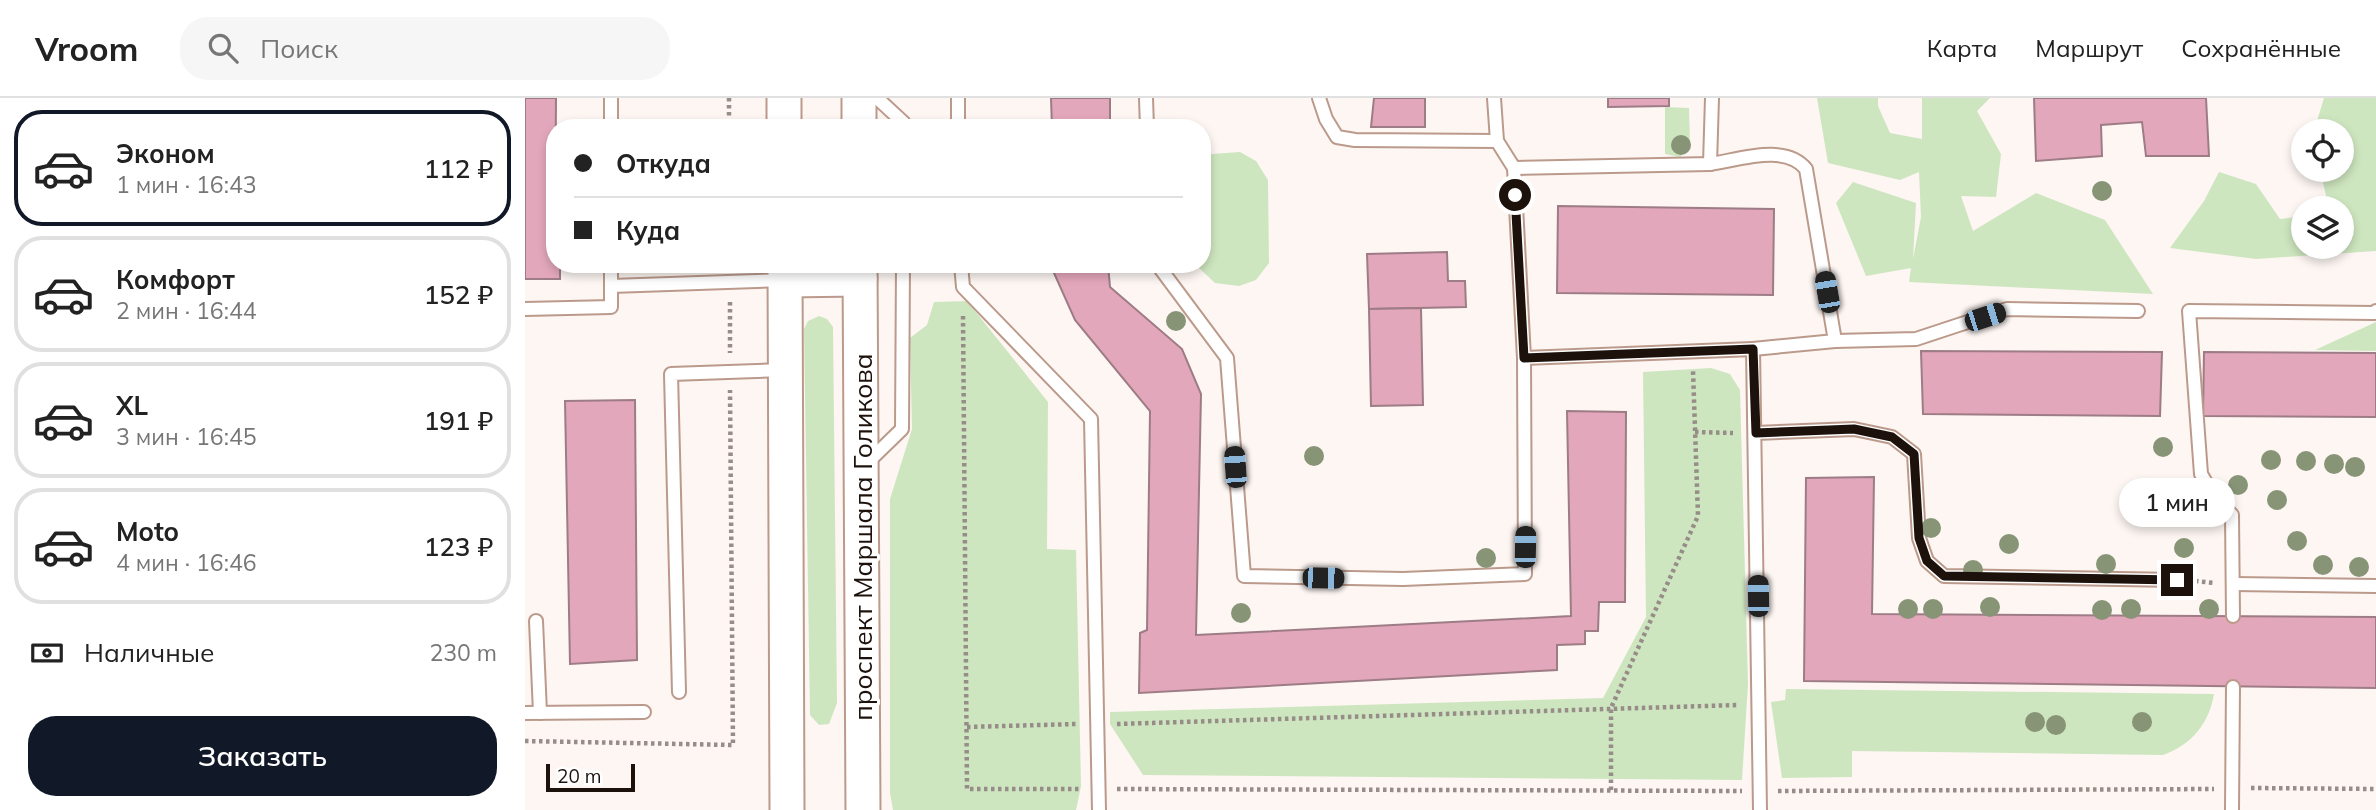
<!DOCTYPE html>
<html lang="ru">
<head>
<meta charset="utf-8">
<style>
	:root { --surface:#fff; --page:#f6f6f6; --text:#222; --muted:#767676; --line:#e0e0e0; --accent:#111827 }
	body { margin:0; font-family:Mulish,sans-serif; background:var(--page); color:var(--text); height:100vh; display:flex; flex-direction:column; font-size:26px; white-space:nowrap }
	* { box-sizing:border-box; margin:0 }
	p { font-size:23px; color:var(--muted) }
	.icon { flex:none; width:38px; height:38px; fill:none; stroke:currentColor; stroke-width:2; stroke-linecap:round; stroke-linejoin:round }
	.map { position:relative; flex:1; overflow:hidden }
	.panel { display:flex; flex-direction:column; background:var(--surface); width:525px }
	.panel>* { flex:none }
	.top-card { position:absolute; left:21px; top:21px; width:665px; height:154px; border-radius:28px; box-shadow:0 4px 10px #0003; display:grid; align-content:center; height:154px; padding:0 28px; background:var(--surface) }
	.fabs { position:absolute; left:1766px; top:21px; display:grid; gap:14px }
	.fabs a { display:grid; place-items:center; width:63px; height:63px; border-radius:50%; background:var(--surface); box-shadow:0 4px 10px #0003; font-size:35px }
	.scale { position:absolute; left:21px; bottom:18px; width:89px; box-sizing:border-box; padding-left:7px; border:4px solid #1d110c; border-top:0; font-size:19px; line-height:24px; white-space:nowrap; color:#1d110c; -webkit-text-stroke:5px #fff; paint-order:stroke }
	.end { position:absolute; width:32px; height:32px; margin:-16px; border:9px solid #1d110c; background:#fff; box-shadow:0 0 0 4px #fff }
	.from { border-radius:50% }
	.bubble { position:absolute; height:49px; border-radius:24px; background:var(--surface); box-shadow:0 4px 10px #0003; font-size:23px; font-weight:600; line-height:49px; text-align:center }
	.car { position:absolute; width:21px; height:42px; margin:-21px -10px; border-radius:9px; box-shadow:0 0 5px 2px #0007; background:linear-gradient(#222 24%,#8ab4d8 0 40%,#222 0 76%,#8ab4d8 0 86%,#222 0) }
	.top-card b { display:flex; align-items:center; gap:24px; height:66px; font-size:26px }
	.top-card b+b { border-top:2px solid var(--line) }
	.top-card i { width:18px; height:18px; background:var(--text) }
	ul { padding:12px 0 0; list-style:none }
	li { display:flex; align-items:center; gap:21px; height:116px; margin:0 14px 10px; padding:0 14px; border:4px solid var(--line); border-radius:28px }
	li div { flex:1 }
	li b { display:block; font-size:26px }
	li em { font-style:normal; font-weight:600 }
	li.active { border-color:var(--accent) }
	li>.icon { width:63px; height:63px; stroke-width:1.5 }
	.pay { display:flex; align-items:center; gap:18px; height:77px; padding:0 28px; font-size:26px }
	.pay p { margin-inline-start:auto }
	.cta { display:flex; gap:14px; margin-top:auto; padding:14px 28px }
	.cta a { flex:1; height:80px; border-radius:28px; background:var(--accent); color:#fff; font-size:28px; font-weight:600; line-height:80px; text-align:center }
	header { display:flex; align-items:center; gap:42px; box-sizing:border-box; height:98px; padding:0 35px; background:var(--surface); border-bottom:2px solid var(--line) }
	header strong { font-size:33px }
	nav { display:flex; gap:38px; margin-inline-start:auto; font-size:24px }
	.search { width:490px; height:63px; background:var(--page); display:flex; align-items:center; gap:18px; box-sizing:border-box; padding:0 24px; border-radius:28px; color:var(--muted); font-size:26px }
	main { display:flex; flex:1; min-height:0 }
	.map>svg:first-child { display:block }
</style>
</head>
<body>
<header>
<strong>Vroom</strong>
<div class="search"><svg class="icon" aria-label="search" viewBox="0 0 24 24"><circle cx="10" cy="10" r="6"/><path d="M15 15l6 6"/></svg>Поиск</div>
<nav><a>Карта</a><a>Маршрут</a><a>Сохранённые</a></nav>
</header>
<main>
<section class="panel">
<ul>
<li class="active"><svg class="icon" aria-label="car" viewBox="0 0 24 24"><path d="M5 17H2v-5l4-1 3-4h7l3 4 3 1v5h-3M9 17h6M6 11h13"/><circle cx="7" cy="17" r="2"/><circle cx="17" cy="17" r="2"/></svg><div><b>Эконом</b><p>1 мин · 16:43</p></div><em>112 ₽</em></li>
<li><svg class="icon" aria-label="car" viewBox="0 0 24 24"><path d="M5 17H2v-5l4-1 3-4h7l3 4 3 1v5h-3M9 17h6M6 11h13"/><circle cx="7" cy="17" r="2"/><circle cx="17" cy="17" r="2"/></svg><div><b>Комфорт</b><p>2 мин · 16:44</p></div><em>152 ₽</em></li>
<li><svg class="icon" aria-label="car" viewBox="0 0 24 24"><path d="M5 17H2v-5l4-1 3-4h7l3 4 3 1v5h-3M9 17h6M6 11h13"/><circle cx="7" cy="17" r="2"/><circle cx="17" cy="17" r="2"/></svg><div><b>XL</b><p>3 мин · 16:45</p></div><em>191 ₽</em></li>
<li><svg class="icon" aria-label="car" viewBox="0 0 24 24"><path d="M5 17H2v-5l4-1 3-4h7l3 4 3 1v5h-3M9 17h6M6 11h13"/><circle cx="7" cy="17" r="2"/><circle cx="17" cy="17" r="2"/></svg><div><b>Moto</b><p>4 мин · 16:46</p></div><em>123 ₽</em></li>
</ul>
<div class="pay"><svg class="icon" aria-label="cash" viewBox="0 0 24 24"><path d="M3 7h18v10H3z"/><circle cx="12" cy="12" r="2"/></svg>Наличные<p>230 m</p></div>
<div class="cta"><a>Заказать</a></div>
</section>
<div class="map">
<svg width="1851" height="712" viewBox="0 0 1851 712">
	<rect width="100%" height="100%" fill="#fdf6f3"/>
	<g fill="#cee6bf">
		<path d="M1292 0H1353V8L1365 35 1397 41V0H1465L1452 13 1476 56 1471 99 1436 98 1448 133 1511 95 1580 122 1628 196 1384 184 1386 170 1341 178 1311 105 1328 84 1391 105 1388 161 1396 119 1394 74 1375 82 1303 65Z"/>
		<path d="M1799 0H1851V153L1731 161 1645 150 1679 103 1694 74 1731 86 1755 121 1778 118V149H1816V110H1804L1795 72H1816V33H1789Z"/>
		<path d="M1140 9 1164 10 1165 48 1155 59 1140 56Z"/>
		<path d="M715 54 731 63 743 82 744 165 731 182 714 188 690 185 674 170 673 166H677V65L687 56Z"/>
		<path d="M442 203 523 304 522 451 551 452 556 688 551 712H368L365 695V401L387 331 385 240 402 227 409 204Z"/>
		<path d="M294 218 302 221 308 229 312 605 304 626 294 627 285 617 279 231 283 223Z"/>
		<path d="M1851 224V253L1790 252Z"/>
		<path d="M1186 270 1205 276 1215 292 1223 586 1217 682 618 677 585 626V614L1078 600 1121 519 1118 274Z"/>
		<path d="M1261 591 1689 596C1684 626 1666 647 1638 657L1327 653V679L1257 680 1246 604 1260 602Z"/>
	</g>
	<g fill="#e3a7bb" stroke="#9d7c86" stroke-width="2">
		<path d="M0 0H31L30 166H35V181H0Z"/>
		<path d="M526 0H585V30H527Z"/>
		<path d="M849 0H900V29H846Z"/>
		<path d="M1083 0H1144V8L1083 9Z"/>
		<path d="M1509 0H1681L1684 58H1621L1617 24 1576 27 1577 58 1511 63Z"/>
		<path d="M1033 108 1249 111 1248 197 1032 195Z"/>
		<path d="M922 154 923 183H940L941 209 844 211 842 156Z"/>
		<path d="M529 166H583L585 189 657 251 676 296 671 537 1046 518 1042 313 1101 314 1100 504H1074L1073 533H1060V546L1032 547V572L614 595 615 535 622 532 625 313 550 222 529 175Z"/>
		<path d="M896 210 898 307 846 308 844 211Z"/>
		<path d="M1396 253 1637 254 1635 318 1398 316Z"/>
		<path d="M1679 254 1851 255V319L1678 318Z"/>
		<path d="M110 302 112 562 45 566 40 303Z"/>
		<path d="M1349 379 1347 516 1851 519V590L1279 583 1281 380Z"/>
	</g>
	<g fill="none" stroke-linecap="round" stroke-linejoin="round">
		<defs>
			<g id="lane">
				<path d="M352 0 379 25V30"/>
				<path d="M621 0 622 30"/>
				<path d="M794 0 801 21 812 39 830 42 972 43 989 70 999 260 1228 251 1235 712"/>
				<path d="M969 0 972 43"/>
				<path d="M86 30V0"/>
				<path d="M433 30V0"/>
				<path d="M1185 66C1214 62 1260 45 1281 71L1310 243 1228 251"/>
				<path d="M989 70 1185 66 1187 0"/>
				<path d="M86 166V188L260 182"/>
				<path d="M436 166 438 189 566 321 574 712"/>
				<path d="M632 166 702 260 719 478 878 481 1000 476 999 260"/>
				<path d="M0 211 86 209V188"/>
				<path d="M1310 243 1391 241 1482 211 1613 213"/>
				<path d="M1231 335 1329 331 1367 339 1389 356 1394 440 1402 463 1419 478 1652 482"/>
				<path d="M341 366 377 331 378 166"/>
				<path d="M1709 486 1851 488"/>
				<path d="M1708 518 1707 417 1688 397 1676 376 1664 213 1849 215 1851 213"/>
				<path d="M11 523 15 615"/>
				<path d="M154 594 146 276 258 272"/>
				<path d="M0 615 119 614"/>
				<path d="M1707 712 1708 589"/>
			</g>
			<g id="secondary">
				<path d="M259 0V30"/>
				<path d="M334 0V30"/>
				<path d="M260 166 262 712"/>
				<path d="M335 166 338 712"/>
				<path d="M260 182 335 181"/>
			</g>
		</defs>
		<use href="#lane" stroke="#bb9a8b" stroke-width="16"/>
		<use href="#secondary" stroke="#bb9a8b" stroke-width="37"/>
		<g stroke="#968c88" stroke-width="4.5" stroke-dasharray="3.5 3.5" stroke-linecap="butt">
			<path d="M204 0V30"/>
			<path d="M205 204V255"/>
			<path d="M438 218 442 691H555"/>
			<path d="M1170 334 1208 335"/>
			<path d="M1670 483 1690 485"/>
			<path d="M592 626 1213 607"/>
			<path d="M442 629 551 626"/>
			<path d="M0 643 208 647 205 292"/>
			<path d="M1726 690 1851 691"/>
			<path d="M592 691 1217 693"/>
			<path d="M1086 692V610L1173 418 1168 272"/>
			<path d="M1253 693 1689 691"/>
		</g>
		<use href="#lane" stroke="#fff" stroke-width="12"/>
		<use href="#secondary" stroke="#fff" stroke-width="33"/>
	</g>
	<g fill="#879476">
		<circle cx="1156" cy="47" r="10"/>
		<circle cx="1577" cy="93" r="10"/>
		<circle cx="651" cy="223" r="10"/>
		<circle cx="1638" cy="349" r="10"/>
		<circle cx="789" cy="358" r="10"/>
		<circle cx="1746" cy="362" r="10"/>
		<circle cx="1781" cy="363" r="10"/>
		<circle cx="1809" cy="366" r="10"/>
		<circle cx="1830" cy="369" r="10"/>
		<circle cx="1713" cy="387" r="10"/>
		<circle cx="1752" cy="402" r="10"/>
		<circle cx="1406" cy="430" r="10"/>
		<circle cx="1772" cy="443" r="10"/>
		<circle cx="1484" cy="446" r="10"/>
		<circle cx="1659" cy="450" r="10"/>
		<circle cx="961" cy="460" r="10"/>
		<circle cx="1581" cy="466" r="10"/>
		<circle cx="1798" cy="467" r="10"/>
		<circle cx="1834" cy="469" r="10"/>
		<circle cx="1448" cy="472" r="10"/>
		<circle cx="1465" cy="509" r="10"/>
		<circle cx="1383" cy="511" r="10"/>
		<circle cx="1408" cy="511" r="10"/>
		<circle cx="1606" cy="511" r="10"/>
		<circle cx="1684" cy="511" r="10"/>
		<circle cx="1577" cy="512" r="10"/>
		<circle cx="716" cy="515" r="10"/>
		<circle cx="1510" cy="624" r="10"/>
		<circle cx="1617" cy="624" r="10"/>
		<circle cx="1531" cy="627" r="10"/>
	</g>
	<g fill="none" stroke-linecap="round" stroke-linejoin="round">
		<path stroke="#1d110c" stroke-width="9" d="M990 97 999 260 1228 251 1231 335 1329 331 1367 339 1389 356 1394 440 1402 463 1419 478 1652 482"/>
	</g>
	<g text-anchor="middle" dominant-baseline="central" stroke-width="6" stroke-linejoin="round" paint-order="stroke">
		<g font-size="26" fill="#1d110c" stroke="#fff">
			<text transform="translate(337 439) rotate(-90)">проспект Маршала Голикова</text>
		</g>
	</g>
</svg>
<div class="fabs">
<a><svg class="icon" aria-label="locate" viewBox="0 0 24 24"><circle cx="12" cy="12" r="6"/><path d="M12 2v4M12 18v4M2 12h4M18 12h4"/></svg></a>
<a><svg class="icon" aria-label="layers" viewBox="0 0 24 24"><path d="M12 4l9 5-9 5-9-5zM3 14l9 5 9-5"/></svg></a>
</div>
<div class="scale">20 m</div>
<i class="end from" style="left:990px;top:97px"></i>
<i class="end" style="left:1652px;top:482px"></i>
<div class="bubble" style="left:1594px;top:380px;width:116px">1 мин</div>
<i class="car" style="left:1302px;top:194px;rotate:350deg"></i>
<i class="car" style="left:1460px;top:219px;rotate:72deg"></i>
<i class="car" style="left:710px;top:369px;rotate:356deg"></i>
<i class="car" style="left:1000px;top:449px;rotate:1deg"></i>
<i class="car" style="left:798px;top:480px;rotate:91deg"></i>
<i class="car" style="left:1233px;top:498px;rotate:359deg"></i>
<div class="top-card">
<b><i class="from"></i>Откуда</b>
<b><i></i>Куда</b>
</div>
</div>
</main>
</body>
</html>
